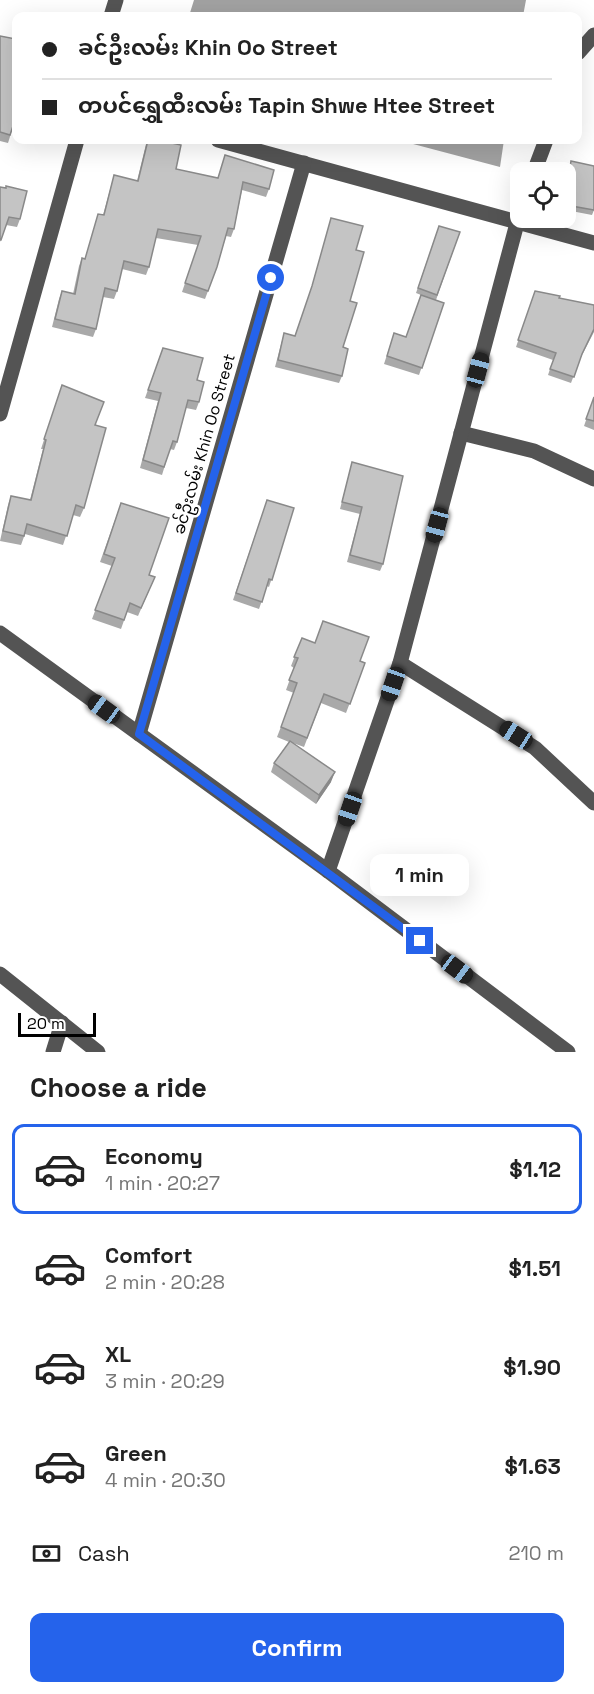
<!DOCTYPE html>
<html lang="en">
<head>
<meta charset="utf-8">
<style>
	:root { --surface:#fff; --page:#f2f2f2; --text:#222; --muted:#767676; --line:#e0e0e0; --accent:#2563eb }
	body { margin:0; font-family:"Space Grotesk","Noto Sans Myanmar",sans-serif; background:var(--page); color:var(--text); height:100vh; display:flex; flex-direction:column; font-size:22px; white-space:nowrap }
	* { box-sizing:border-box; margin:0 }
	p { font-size:20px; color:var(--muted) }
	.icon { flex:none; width:33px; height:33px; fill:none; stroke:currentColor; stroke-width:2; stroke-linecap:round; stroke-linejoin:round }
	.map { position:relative; height:1052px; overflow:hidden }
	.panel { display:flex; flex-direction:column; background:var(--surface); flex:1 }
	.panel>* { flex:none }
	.guide { position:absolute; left:12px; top:12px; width:570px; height:132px; border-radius:12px; box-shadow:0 6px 24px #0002; display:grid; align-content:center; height:132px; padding:0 30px; background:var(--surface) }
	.controls { position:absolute; left:510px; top:162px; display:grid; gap:12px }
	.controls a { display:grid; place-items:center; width:66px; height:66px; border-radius:12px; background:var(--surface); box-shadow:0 6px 24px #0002; font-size:30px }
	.scale { position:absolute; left:18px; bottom:15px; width:78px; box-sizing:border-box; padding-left:6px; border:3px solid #000; border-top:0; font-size:16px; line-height:21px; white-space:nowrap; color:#000; -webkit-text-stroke:4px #fff; paint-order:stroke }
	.end { position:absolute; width:27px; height:27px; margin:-14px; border:8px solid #2563eb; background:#fff; box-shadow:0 0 0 3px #fff }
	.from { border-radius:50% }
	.bubble { position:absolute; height:42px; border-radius:12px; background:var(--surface); box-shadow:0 6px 24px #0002; font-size:20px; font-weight:700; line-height:42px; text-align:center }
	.car { position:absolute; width:18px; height:36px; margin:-18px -9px; border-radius:8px; box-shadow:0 0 4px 2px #0007; background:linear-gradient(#222 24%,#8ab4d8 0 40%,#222 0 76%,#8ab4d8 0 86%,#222 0) }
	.guide b { display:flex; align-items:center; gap:21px; height:57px; font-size:22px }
	.guide b+b { border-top:2px solid var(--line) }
	.guide i { width:15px; height:15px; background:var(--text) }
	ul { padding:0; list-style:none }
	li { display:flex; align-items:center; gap:18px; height:90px; margin:0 12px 9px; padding:0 18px; border:3px solid transparent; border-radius:12px }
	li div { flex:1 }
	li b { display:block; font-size:22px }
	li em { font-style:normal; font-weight:700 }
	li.current { border-color:var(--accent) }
	li>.icon { width:54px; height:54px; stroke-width:1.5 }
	h2 { padding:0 30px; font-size:27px; line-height:72px }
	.pay { display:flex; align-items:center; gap:15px; height:66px; padding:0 30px; font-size:22px }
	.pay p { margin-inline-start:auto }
	.primary-button { display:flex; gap:12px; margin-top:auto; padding:12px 30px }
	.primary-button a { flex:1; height:69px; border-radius:12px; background:var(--accent); color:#fff; font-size:24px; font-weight:700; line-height:69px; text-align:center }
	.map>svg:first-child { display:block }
</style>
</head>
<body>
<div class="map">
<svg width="594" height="1052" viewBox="0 0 594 1052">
	<rect width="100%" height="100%" fill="#fff"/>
	<g fill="#a2a2a2">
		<path d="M194 0H526L523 16H189Z"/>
		<path d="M398 140H504L500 167Z"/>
	</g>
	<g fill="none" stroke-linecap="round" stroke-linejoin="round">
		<g stroke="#545454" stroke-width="15">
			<path d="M111 16 116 0"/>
			<path d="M578 53 594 35"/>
			<path d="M218 140 594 243"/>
			<path d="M534 172 546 140"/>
			<path d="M0 414 77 140"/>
			<path d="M461 433 534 451 594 479"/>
			<path d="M0 633 328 871 568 1052"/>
			<path d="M400 663 535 748 594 803"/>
			<path d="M139 734 304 163"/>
			<path d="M328 871 400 663 520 212"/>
			<path d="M0 974 98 1052"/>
			<path d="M53 1052 62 1023"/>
		</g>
	</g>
	<g fill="#a9a9a9">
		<path d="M0 36 16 117 8 143 0 141Z"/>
		<path d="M147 140 176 169 218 178 225 155 269 189 266 197 242 190 234 229 231 237 226 236 217 267 205 299 182 292 198 245 156 238 149 267 146 275 122 269 117 291 114 299 103 297 96 329 93 337 52 327 59 299 62 291 73 294 79 266 82 258 85 259 98 214 103 215 114 175 137 181Z"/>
		<path d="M571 161 594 210 592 215 566 210V187L569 166Z"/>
		<path d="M0 187 20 219 17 227 6 225 0 242Z"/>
		<path d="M331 218 356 250 343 347 342 376 339 383 275 367 284 333 295 336 310 293Z"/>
		<path d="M439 226 460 232 436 300 444 303 419 375 384 364 394 333 406 337 421 295 416 293Z"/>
		<path d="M535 291 559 298 594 305V332L580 359 571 383 548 375 553 360 516 347Z"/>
		<path d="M163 348 197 380 199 402 196 410 186 408 177 442 174 450 170 449 162 475 140 468 158 401 145 398Z"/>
		<path d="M62 385 95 425 84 508 80 517 73 515 63 545 25 534 21 545 0 541 8 505 11 496 30 500 43 449H41Z"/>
		<path d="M594 397V430L584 426Z"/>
		<path d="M352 462 383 564 380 571 347 562 360 514 340 509Z"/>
		<path d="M267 500 294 508 269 587 267 586 259 609 233 600Z"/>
		<path d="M121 503 149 575 155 577 138 616 127 612 121 629 92 619 112 566 100 562Z"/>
		<path d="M302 638 365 663 346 713 321 703 304 747 293 743 331 782 316 804 271 772 274 763 289 742 277 737 294 693 286 690 294 668 291 666Z"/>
	</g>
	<path fill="#898989" d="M335 772 331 782 316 804 319 795Z"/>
	<g fill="#c4c4c4" stroke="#898989" stroke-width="1.5">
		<path d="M0 36 16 39V117L10 135 0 132Z"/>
		<path d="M148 140H158L181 145 176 169 218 178 225 155 274 170 269 189 243 182 234 229 228 228 217 267 208 291 185 283 201 236 158 229 149 267 124 261 117 291 105 288 96 329 55 319 62 291 75 294 82 258 85 259 98 214 104 215 114 175 138 181Z"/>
		<path d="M571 161 594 166V210L566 205V193Z"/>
		<path d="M6 186 27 191 20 219 9 217 1 240H0V187L6 188Z"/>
		<path d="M331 218 363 226 356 250 364 252 350 301 357 303 343 347 348 349 342 376 278 360 284 333 295 336 312 286Z"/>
		<path d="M439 226 460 232 437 295 418 288Z"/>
		<path d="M535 291 560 296 559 298 594 305V329L582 354 574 377 550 369 556 353 518 340Z"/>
		<path d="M421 295 444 303 422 368 387 356 394 333 406 337Z"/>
		<path d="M163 348 203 358 197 380 204 382 199 402 188 400 177 442 173 441 164 467 143 460 161 393 148 390Z"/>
		<path d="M62 385 104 402 95 425 106 428 84 508 76 505 67 536 27 524 24 536 3 531 11 496 31 500 46 440 44 439Z"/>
		<path d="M594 397V421L586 419Z"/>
		<path d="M352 462 403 476 383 564 350 555 362 507 342 502Z"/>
		<path d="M267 500 294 508 272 580 269 579 262 602 236 593Z"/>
		<path d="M121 503 169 518 149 575 155 577 141 608 130 603 124 620 95 610 115 558 104 554Z"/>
		<path d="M323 621 369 637 360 661 365 663 350 704 324 694 307 738 281 727 297 683 289 680 298 658 294 657 302 638 315 643Z"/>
		<path d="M290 741 335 772 319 795 274 763Z"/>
	</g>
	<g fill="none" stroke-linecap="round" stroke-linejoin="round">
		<path stroke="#2563eb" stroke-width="8" d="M271 278 139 734 420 941"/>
	</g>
	<g text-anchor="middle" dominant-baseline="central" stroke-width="5" stroke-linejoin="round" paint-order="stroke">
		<g font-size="16" fill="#000" stroke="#fff">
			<text transform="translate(204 444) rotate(-74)">ခင်ဦးလမ်း Khin Oo Street</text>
		</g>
	</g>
</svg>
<div class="controls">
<a><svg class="icon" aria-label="locate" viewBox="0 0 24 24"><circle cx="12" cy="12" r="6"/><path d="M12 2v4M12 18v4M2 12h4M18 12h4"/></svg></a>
</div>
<div class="scale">20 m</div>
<i class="end from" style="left:271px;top:278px"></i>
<i class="end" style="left:420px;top:941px"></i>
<div class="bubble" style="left:370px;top:854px;width:99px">1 min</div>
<i class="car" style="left:478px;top:370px;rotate:15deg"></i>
<i class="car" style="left:437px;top:525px;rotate:195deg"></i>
<i class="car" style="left:393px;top:684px;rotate:199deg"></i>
<i class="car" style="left:104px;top:709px;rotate:306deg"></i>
<i class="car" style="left:516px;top:735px;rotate:302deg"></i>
<i class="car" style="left:350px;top:809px;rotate:199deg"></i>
<i class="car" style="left:457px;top:969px;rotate:127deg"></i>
<div class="guide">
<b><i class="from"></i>ခင်ဦးလမ်း Khin Oo Street</b>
<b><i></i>တပင်ရွှေထီးလမ်း Tapin Shwe Htee Street</b>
</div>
</div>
<section class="panel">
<h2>Choose a ride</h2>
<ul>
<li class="current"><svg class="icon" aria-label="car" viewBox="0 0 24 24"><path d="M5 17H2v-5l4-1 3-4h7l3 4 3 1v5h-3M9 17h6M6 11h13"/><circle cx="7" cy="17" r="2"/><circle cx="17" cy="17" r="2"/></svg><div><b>Economy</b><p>1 min · 20:27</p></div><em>$1.12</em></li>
<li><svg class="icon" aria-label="car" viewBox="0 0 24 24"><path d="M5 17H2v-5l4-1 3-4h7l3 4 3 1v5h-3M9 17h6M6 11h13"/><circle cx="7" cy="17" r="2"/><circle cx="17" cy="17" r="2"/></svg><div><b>Comfort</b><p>2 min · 20:28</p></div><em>$1.51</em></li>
<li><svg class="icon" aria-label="car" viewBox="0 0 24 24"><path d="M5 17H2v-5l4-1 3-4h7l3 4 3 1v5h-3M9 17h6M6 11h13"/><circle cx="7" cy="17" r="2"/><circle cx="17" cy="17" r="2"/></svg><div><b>XL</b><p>3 min · 20:29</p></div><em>$1.90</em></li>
<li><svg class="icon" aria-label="car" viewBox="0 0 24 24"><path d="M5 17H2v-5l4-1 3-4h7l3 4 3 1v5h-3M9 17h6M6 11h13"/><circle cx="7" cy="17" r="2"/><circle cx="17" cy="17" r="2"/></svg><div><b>Green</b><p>4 min · 20:30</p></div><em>$1.63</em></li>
</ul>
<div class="pay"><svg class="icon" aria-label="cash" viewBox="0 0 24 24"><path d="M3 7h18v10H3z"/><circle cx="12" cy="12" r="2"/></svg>Cash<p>210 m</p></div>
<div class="primary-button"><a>Confirm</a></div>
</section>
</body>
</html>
